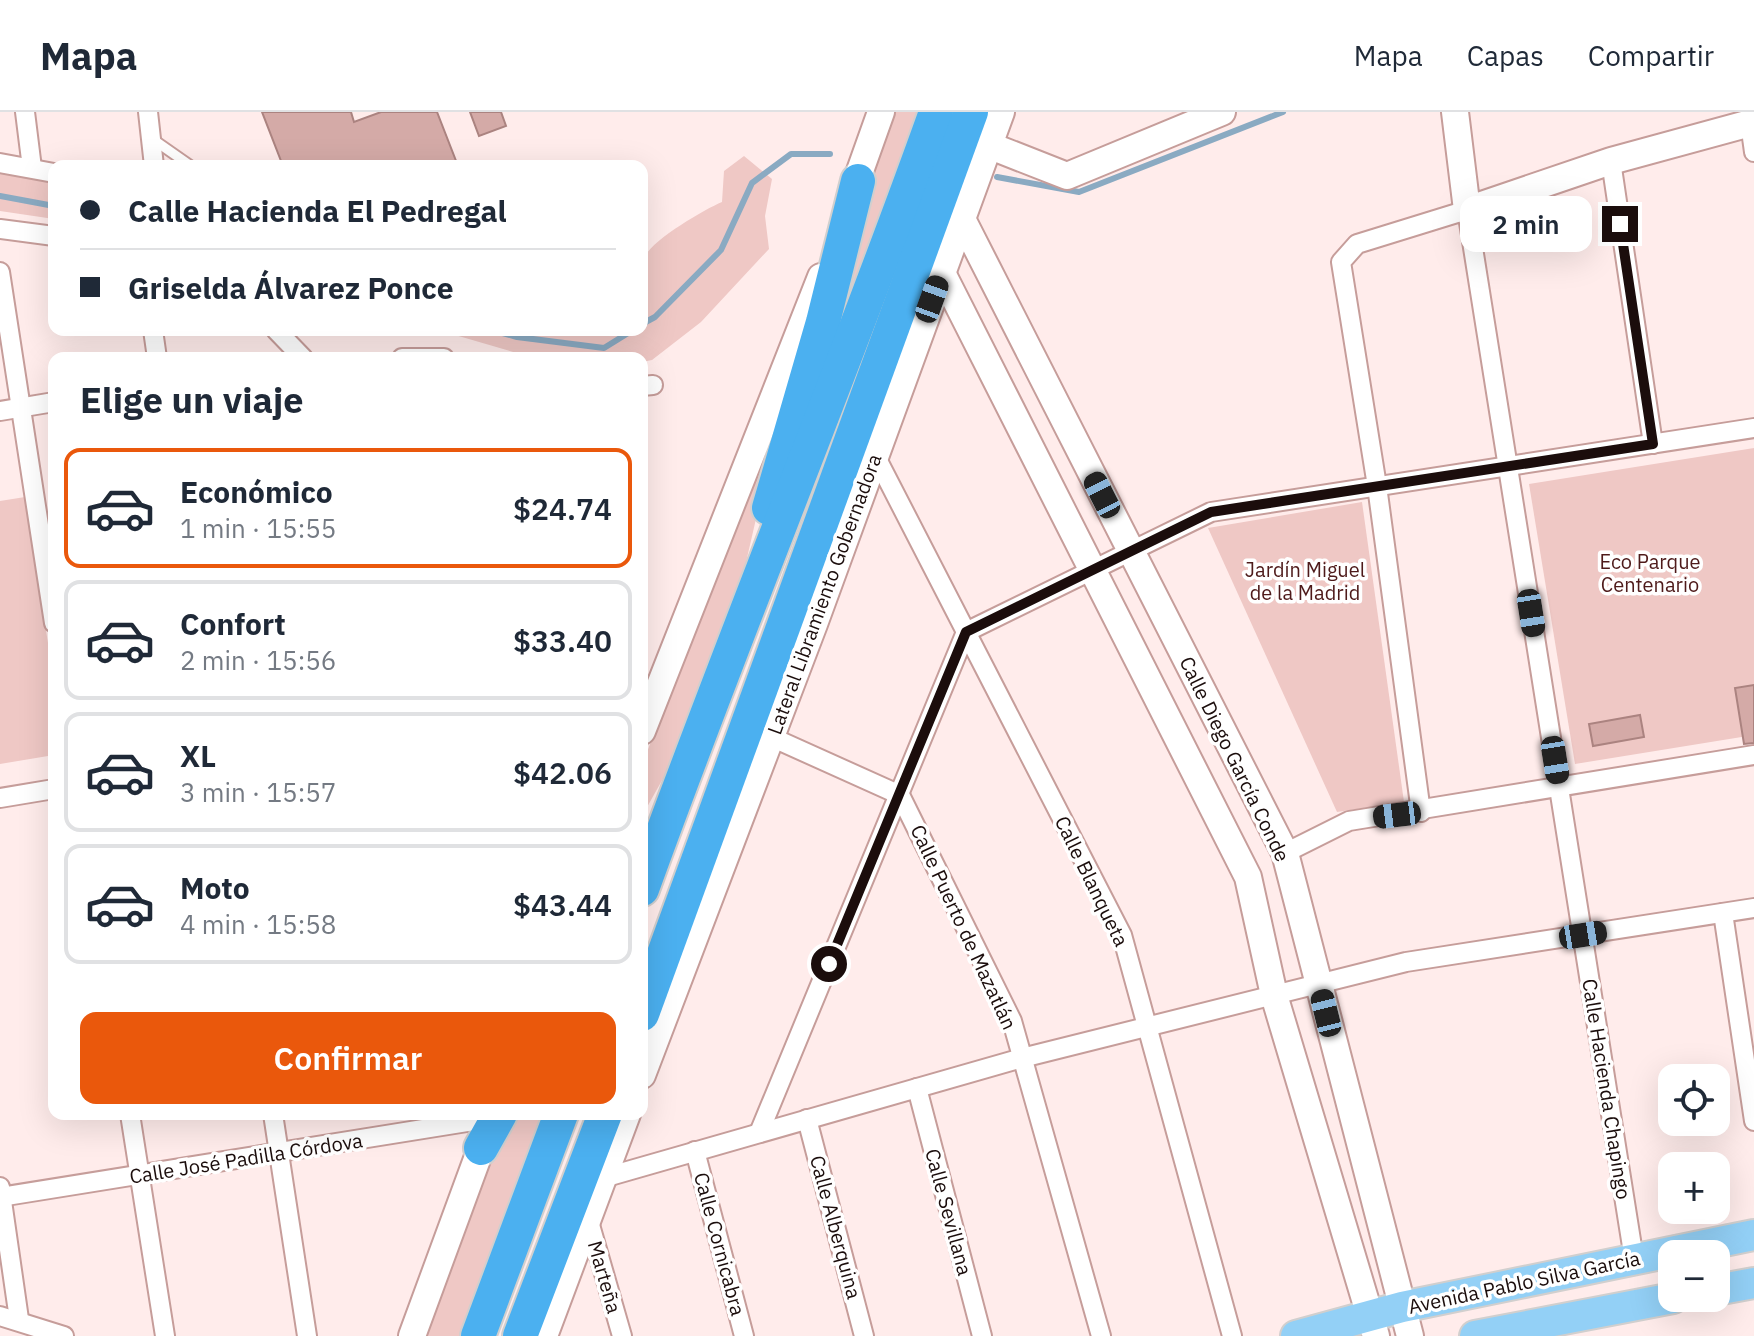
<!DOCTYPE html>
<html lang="es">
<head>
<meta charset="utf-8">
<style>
	:root { --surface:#fff; --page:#f6f6f7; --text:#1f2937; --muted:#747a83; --line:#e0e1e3; --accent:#ea580c }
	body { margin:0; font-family:"IBM Plex Sans",sans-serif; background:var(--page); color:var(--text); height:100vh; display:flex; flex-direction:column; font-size:30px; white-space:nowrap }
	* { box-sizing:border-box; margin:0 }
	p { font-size:26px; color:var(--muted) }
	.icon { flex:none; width:44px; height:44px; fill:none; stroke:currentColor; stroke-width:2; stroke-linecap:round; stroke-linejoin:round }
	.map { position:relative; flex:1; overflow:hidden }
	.sheet { position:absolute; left:48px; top:240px; width:600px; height:768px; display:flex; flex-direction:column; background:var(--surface); border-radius:16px; box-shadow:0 8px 32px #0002 }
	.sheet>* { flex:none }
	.top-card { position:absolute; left:48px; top:48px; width:600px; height:176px; border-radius:16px; box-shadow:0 8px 32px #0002; display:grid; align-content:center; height:176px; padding:0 32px; background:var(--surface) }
	.fabs { position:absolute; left:1658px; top:952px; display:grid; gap:16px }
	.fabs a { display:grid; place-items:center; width:72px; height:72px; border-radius:16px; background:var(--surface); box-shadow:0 8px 32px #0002; font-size:40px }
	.end { position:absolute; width:36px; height:36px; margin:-18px; border:10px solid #1b0d0c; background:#fff; box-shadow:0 0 0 4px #fff }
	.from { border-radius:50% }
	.bubble { position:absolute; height:56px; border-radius:16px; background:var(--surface); box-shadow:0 8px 32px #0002; font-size:26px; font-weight:600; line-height:56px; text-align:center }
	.car { position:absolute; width:24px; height:48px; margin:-24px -12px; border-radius:10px; box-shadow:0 0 6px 2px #0007; background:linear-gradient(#222 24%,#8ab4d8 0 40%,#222 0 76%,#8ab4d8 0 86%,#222 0) }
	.top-card b { display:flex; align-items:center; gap:28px; height:76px; font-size:30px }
	.top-card b+b { border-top:2px solid var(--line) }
	.top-card i { width:20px; height:20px; background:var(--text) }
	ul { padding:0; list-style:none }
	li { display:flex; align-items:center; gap:24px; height:120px; margin:0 16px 12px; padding:0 16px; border:4px solid var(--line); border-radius:16px }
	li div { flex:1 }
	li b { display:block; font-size:30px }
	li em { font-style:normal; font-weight:600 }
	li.current { border-color:var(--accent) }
	li>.icon { width:72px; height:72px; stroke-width:1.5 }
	h2 { padding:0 32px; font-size:36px; line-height:96px }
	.cta { display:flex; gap:16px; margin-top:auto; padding:16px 32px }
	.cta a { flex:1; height:92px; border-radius:16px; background:var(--accent); color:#fff; font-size:32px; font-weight:600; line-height:92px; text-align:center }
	header { display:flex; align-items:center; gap:48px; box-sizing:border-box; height:112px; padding:0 40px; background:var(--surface); border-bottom:2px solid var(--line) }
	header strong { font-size:38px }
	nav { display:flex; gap:44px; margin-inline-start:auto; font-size:28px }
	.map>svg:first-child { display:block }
</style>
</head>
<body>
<header>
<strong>Mapa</strong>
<nav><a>Mapa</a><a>Capas</a><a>Compartir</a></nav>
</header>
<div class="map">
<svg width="1754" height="1224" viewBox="0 0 1754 1224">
	<rect width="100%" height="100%" fill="#ffeceb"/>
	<g fill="#efc8c5">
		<path d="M895 0H921L815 289 864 88Z"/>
		<path d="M744 44 772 67 765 104 769 137 701 210 652 248 642 250V246H534L438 218H642C642 196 636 164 646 143 654 127 705 97 722 90L724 59Z"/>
		<path d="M0 59 54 68V107L0 99Z"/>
		<path d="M784 285 730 520 683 631 642 704V653Z"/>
		<path d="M1754 336V623L1575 652 1529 372Z"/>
		<path d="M25 385 54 569V643L0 652V389Z"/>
		<path d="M1362 390 1404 690 1337 700 1208 416Z"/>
		<path d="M510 1002H544L460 1224H424L492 1036Z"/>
	</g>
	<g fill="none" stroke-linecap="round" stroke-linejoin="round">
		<g stroke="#8aaac2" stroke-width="6">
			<path d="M997 65 1079 80 1283 0"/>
			<path d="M0 84 54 94"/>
			<path d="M642 212 655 205 721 138 752 71 791 42H830"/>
			<path d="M492 218 517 225 604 236 633 218"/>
		</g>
	</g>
	<g fill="#d4aaa7" stroke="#ab8380" stroke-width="2">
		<path d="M262 0H351L354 10 381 0H437L458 54H283Z"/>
		<path d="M470 0H501L506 14 479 24Z"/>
		<path d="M1754 573V631L1744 632 1735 576Z"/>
		<path d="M1640 603 1644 625 1593 634 1589 612Z"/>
	</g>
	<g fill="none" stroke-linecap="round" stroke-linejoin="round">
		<defs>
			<path id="lane" d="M151 26 191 54"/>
			<g id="street">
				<path d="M25 0 32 56"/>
				<path d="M148 0 154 54"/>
				<path d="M1750 11 1754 40"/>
				<path d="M1611 49 1653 332"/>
				<path d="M0 51 54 61"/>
				<path d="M0 117 54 124"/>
				<path d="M0 160 54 511"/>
				<path d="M153 218 157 246"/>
				<path d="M276 218 303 246"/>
				<path d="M402 246H444"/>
				<path d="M642 274 653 273"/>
				<path d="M0 299 54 290"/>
				<path d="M875 343 1122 823 1232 1224"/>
				<path d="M760 620 900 683 1012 909 1101 1224"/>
				<path d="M0 686 54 677"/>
				<path d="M1421 700 1377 374 1341 150 1357 132 1467 98 1634 1147"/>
				<path d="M1285 741 1349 709 1754 643"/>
				<path d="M1723 801 1754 1009"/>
				<path d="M917 976 982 1224"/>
				<path d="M130 1002 165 1224"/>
				<path d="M273 1002 307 1224"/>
				<path d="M807 1007 864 1224"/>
				<path d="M759 1021 966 520 1211 400 1754 316"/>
				<path d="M695 1039 744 1224"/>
				<path d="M603 1066 1022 946 1406 850 1754 796"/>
				<path d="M0 1075 19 1207"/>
				<path d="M0 1085 492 1006"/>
				<path d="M588 1106 622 1224"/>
				<path d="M0 1204 64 1224"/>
			</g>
			<g id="secondary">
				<path d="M1455 0 1467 98 1611 49 1754 10"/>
				<path d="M988 33 1067 64 1222 0"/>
				<path d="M850 87 881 0"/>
				<path d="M962 107 1285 741 1410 1224"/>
				<path d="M942 161 1248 765 1274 883 1376 1224"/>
				<path d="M642 619 821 165"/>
				<path d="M642 963 814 512 1001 0"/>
				<path d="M412 1224 487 1020"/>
				<path d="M544 1224 627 1002"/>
			</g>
			<g id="primary">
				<path d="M1716 1178 1754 1171"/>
				<path d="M1296 1224 1402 1195 1754 1123"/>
				<path d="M1475 1224 1673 1186"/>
			</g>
			<g id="highway">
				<path d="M769 396 823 210 858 69"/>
				<path d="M642 777C736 517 843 261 936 0"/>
				<path d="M642 902 971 0"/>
				<path d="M481 1036 500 1002"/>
				<path d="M478 1224 561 1002"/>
				<path d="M520 1224 605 1002"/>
			</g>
		</defs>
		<use href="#lane" stroke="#c69d9a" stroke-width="13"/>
		<use href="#street" stroke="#c69d9a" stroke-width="22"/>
		<use href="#secondary" stroke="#c69d9a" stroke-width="30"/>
		<use href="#primary" stroke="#d1cfce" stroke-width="34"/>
		<use href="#highway" stroke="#d1cfce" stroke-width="38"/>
		<use href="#lane" stroke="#fff" stroke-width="9"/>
		<use href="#street" stroke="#fff" stroke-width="18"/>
		<use href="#secondary" stroke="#fff" stroke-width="26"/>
		<use href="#primary" stroke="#93d0f6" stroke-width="30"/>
		<use href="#highway" stroke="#4bb0f0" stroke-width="34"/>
	</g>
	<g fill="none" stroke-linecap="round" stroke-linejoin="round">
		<path stroke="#1b0d0c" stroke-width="10" d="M829 852 966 520 1211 400 1653 332 1620 112"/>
	</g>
	<g text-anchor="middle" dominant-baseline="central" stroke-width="7" stroke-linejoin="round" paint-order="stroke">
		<g font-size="20" fill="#4e1a1a" stroke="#fff">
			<text x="1650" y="449">Eco Parque<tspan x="1650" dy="23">Centenario</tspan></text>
			<text x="1305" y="457">Jardín Miguel<tspan x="1305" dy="23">de la Madrid</tspan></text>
		</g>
		<g font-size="20" fill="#1b0d0c" stroke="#fff">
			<text transform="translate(824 482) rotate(-70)">Lateral Libramiento Gobernadora</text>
			<text transform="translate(1235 647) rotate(64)">Calle Diego García Conde</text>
			<text transform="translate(1092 769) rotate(64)">Calle Blanqueta</text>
			<text transform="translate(964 815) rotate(65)">Calle Puerto de Mazatlán</text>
			<text transform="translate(1607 977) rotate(81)">Calle Hacienda Chapingo</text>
			<text transform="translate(246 1046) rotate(-9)">Calle José Padilla Córdova</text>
			<text transform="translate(949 1100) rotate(75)">Calle Sevillana</text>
			<text transform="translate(836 1115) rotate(75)">Calle Alberquina</text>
			<text transform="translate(720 1132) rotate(75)">Calle Cornicabra</text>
			<text transform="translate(605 1165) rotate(74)">Marteña</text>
			<text transform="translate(1524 1170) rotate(-12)">Avenida Pablo Silva García</text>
		</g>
	</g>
</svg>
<div class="fabs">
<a><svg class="icon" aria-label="locate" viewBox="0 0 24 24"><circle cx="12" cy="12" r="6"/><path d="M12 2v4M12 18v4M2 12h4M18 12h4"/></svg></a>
<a>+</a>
<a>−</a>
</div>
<i class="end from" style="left:829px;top:852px"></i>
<i class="end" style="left:1620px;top:112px"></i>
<div class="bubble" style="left:1460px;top:84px;width:132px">2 min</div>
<i class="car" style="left:932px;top:187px;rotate:20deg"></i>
<i class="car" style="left:1102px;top:383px;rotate:333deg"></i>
<i class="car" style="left:1531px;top:501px;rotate:171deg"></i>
<i class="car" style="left:1555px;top:648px;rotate:171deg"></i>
<i class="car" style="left:1397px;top:703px;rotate:263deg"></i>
<i class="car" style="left:1583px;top:823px;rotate:81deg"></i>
<i class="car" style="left:1326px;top:901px;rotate:346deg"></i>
<div class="top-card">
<b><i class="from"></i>Calle Hacienda El Pedregal</b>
<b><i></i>Griselda Álvarez Ponce</b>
</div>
<section class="sheet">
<h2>Elige un viaje</h2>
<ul>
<li class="current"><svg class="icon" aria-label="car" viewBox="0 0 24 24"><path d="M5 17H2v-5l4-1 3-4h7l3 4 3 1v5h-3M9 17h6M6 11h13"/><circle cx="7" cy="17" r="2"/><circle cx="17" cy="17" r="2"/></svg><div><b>Económico</b><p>1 min · 15:55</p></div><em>$24.74</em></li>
<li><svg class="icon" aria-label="car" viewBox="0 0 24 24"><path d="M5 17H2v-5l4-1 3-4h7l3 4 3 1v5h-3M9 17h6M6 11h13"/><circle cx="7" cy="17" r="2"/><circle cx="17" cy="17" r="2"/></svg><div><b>Confort</b><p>2 min · 15:56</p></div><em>$33.40</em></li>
<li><svg class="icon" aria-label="car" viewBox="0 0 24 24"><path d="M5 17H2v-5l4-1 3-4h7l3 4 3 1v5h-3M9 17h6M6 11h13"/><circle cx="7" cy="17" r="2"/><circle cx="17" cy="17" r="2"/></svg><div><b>XL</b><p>3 min · 15:57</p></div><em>$42.06</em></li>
<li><svg class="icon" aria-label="car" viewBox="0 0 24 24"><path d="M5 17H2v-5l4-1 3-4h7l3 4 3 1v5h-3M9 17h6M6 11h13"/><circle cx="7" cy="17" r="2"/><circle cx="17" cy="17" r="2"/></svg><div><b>Moto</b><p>4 min · 15:58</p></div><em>$43.44</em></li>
</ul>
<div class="cta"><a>Confirmar</a></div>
</section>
</div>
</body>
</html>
